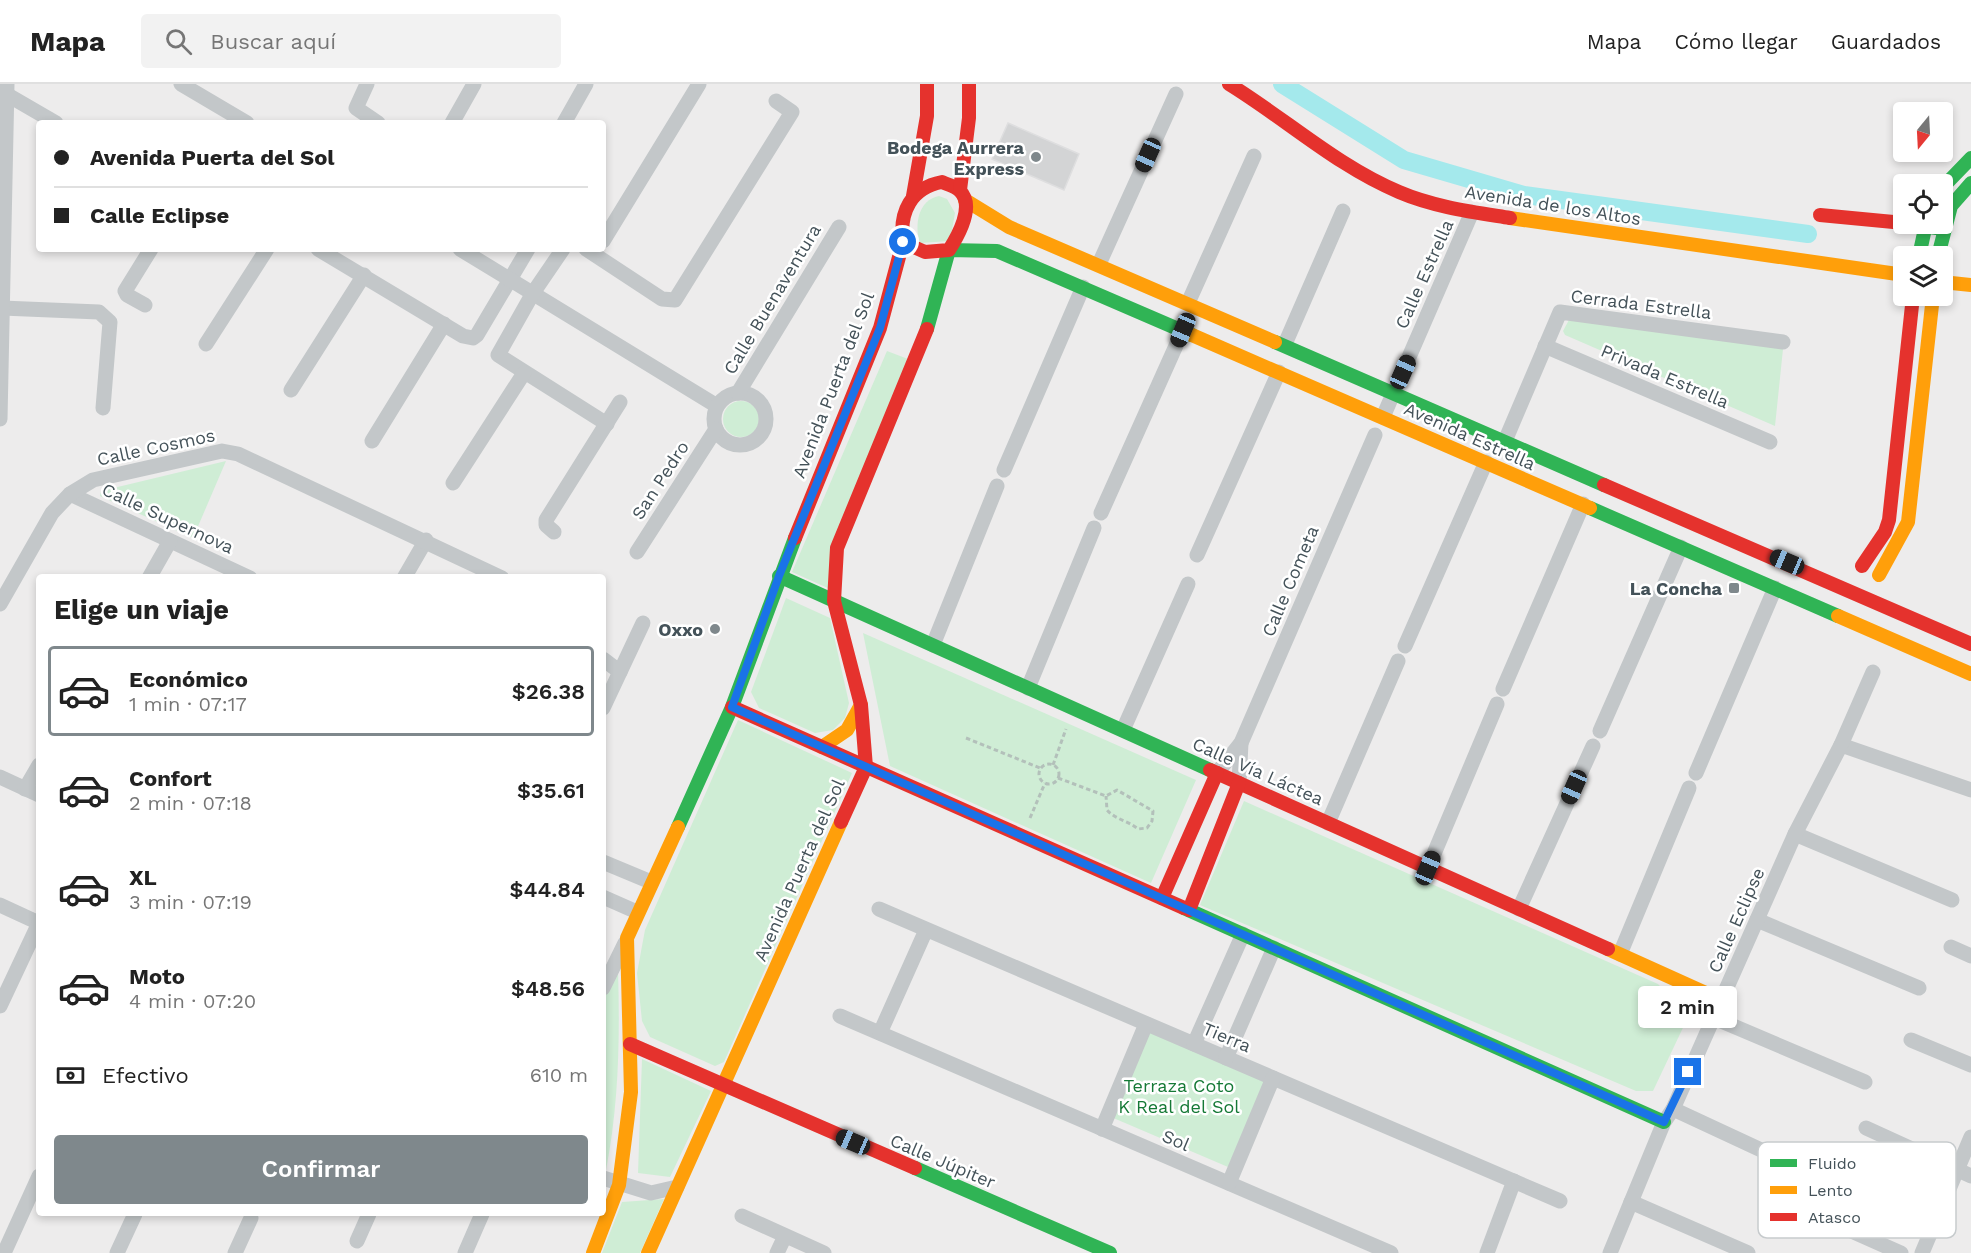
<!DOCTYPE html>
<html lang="es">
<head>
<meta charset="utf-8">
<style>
	:root { --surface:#fff; --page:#f2f2f2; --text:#222; --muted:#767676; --line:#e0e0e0; --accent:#7f888c }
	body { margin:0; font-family:"Work Sans",sans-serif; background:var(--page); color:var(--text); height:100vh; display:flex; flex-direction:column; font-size:22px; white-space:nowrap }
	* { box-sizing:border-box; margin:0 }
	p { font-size:20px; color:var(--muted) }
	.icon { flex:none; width:33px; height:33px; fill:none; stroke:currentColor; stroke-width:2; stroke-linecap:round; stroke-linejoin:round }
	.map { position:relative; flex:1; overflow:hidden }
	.sheet { position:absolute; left:36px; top:490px; width:570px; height:642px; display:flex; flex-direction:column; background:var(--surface); border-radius:6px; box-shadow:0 3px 9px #0003 }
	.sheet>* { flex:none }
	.banner { position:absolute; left:36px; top:36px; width:570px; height:132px; border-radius:6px; box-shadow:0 3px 9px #0003; display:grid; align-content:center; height:132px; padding:0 18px; background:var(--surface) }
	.needle { width:39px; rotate:198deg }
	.tools { position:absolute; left:1893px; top:18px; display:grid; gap:12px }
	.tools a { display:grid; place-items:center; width:60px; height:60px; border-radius:6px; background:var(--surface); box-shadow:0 3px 9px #0003; font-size:30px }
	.end { position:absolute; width:27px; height:27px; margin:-14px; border:8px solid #1a73e8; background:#fff; box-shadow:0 0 0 3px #fff }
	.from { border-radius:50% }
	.bubble { position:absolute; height:42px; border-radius:6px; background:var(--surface); box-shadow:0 3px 9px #0003; font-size:20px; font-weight:600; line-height:42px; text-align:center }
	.car { position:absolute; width:18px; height:36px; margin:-18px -9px; border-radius:8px; box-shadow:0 0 4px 2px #0007; background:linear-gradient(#222 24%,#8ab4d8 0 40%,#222 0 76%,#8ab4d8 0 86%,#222 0) }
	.banner b { display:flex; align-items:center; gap:21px; height:57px; font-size:22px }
	.banner b+b { border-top:2px solid var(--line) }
	.banner i { width:15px; height:15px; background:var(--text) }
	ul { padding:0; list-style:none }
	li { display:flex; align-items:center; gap:18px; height:90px; margin:0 12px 9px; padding:0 6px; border:3px solid transparent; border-radius:6px }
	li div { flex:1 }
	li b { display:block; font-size:22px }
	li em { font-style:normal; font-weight:600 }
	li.active { border-color:var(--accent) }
	li>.icon { width:54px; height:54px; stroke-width:1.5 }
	h2 { padding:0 18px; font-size:27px; line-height:72px }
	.pay { display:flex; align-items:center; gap:15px; height:66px; padding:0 18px; font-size:22px }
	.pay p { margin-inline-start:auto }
	.cta { display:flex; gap:12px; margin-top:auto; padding:12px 18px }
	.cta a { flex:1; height:69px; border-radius:6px; background:var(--accent); color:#fff; font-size:24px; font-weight:600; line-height:69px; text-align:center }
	header { display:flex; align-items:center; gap:36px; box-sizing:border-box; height:84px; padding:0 30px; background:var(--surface); border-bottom:2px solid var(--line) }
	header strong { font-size:28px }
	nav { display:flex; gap:33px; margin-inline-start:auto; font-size:21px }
	.search { width:420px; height:54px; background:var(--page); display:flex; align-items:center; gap:15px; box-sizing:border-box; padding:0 21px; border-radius:6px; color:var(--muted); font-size:22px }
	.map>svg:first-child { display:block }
</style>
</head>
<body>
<header>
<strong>Mapa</strong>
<div class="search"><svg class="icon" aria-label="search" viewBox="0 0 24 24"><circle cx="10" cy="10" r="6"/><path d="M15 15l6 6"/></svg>Buscar aquí</div>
<nav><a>Mapa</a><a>Cómo llegar</a><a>Guardados</a></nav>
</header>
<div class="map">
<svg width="1971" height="1169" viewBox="0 0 1971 1169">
	<rect width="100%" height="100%" fill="#edecec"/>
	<g fill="#cfedd5">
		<path d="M939 112 947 115 955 129 950 157 920 159C914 141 918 116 939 112Z"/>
		<path d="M1570 234 1783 265 1775 342 1565 251 1563 247Z"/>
		<path d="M887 267 908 275 830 505 792 488Z"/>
		<circle cx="741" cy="335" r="18"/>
		<path d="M226 377 193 454 100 412 101 407Z"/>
		<path d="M786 514 830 534 849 619 845 634 833 646 815 649 759 624 751 608Z"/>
		<path d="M863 549 1196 696 1151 799 890 682Z"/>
		<path d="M738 636 852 689 724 978 715 982 650 953 642 937 637 889 645 846Z"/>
		<path d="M1244 717 1658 900 1689 931 1653 1007H1636L1200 821Z"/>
		<path d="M618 885C620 953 619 1019 606 1086L603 1085V917Z"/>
		<path d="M1147 947 1265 997 1228 1083 1111 1033Z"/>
		<path d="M642 975 711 1007 670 1093 638 1089Z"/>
		<path d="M664 1115 640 1169H602L622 1118Z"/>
	</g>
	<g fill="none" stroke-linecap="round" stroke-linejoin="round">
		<path stroke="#a4e9ec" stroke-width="18" d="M1282 0 1404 76 1524 111 1808 150"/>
	</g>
	<path fill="#d3d4d5" stroke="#dededf" stroke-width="1.5" d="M1008 39 1079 70 1064 106 992 75Z"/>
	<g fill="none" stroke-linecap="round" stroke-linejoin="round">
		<g stroke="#b3c0ba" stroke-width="3" stroke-dasharray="4.5 3" stroke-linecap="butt">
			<path d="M966 654 1040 684"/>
			<circle cx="1049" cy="690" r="10"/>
			<path d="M1053 681 1066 645"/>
			<path d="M1058 694 1106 712 1117 706 1153 727 1152 737 1147 744 1138 745C1127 736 1116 736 1107 726L1106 712"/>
			<path d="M1030 734 1045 699"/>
		</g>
		<g stroke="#c3c7c9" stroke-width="15">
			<path d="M181 0 247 39"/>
			<path d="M367 0 356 24 378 39"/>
			<path d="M6 10 56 39"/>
			<path d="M452 39 474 0"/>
			<path d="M564 39 586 0"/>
			<path d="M603 157 699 0"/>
			<path d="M318 165 463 252 473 254 477 251 528 165"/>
			<path d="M460 165 717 322"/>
			<path d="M563 165 533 209 498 271 607 340"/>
			<path d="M586 165 662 215 675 216 792 28 776 17"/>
			<path d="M1099 180 1176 10"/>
			<path d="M1188 219 1254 72"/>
			<path d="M145 221 127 211 125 207 151 165"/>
			<path d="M2 224 99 228 110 238 103 324"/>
			<path d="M206 260 267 165"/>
			<path d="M1285 260 1343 127"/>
			<path d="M1545 262 1770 358"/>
			<path d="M291 306 364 191"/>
			<circle cx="740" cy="335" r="26"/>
			<path d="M738 309 839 143"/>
			<path d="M1383 333 1472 128"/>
			<path d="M0 335 7 0"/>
			<path d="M372 357 444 240"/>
			<path d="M1505 357 1560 228 1783 258"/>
			<path d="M1004 386 1083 203"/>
			<path d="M453 399 524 289"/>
			<path d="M70 410 250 494"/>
			<path d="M1101 429 1183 246"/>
			<path d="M554 448 546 441V436L620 318"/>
			<path d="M637 468 716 345"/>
			<path d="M1197 471 1279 288"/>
			<path d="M149 494 170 457"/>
			<path d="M404 494 426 456"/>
			<path d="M0 520 52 429 70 410 93 396 222 367 238 370 502 494"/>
			<path d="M933 561 997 402"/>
			<path d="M1405 562 1486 378"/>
			<path d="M603 575 620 588"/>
			<path d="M1028 604 1094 444"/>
			<path d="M1503 605 1583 420"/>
			<path d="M603 624 643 539"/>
			<path d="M1123 646 1188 500"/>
			<path d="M1600 647 1681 463"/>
			<path d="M1841 661 1971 706"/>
			<path d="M1217 689 1241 659 1375 351"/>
			<path d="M1696 689 1775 504"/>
			<path d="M0 693 39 711"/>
			<path d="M1239 699 1241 659"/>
			<path d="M25 705 39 681"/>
			<path d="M1328 739 1398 577"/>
			<path d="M1795 750 1952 816"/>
			<path d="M603 778 651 798"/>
			<path d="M1428 784 1497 620"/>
			<path d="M603 813 637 828"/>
			<path d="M0 821 39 839"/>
			<path d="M879 825 1560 1117"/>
			<path d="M1519 825 1593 662"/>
			<path d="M1757 836 1919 904"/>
			<path d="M1951 863 1971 872"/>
			<path d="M1620 870 1689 704"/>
			<path d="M603 904 625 859"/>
			<path d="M0 922 39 839"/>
			<path d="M840 932 1391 1169"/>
			<path d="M1712 933 1865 998"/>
			<path d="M880 949 926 846"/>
			<path d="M1911 956 1971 981"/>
			<path d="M1194 960 1243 850"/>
			<path d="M1226 974 1274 864"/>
			<path d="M1673 1025 1815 1091"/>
			<path d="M1866 1044 1971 1092"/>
			<path d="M1102 1045 1146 940"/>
			<path d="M603 1094 651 1109 677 1103"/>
			<path d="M1229 1099 1273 994"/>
			<path d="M1631 1118 1748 1169"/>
			<path d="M742 1132 824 1169"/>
			<path d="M1831 1138 1901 1169"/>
			<path d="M357 1157 369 1130"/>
			<path d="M4 1169 39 1092"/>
			<path d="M117 1169 135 1130"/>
			<path d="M235 1169 251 1134"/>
			<path d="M465 1169 482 1130"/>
			<path d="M777 1169 785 1152"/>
			<path d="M1487 1169 1514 1097"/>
			<path d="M1610 1169 1664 1038 1673 1025 1795 750 1841 661 1873 588"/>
			<path d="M1922 1169 1971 1053"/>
		</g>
		<g stroke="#30b455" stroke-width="14">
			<path d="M1942 104 1971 74"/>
			<path d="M1910 140 1943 145"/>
			<path d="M1919 172 1926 140"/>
			<path d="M1938 172 1951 122 1971 99"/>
			<path d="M927 245 949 166 997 167 1192 251"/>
			<path d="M1275 258 1604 401"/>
			<path d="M1590 424 1838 532"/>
			<path d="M779 492 1210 686"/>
			<path d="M678 743 732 623 795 454"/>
			<path d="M1184 824 1664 1038"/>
			<path d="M915 1084 1110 1169"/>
		</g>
		<g stroke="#ff9f0a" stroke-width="14">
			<path d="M965 116 1009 143 1275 258"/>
			<path d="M1510 134 1904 191"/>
			<path d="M1942 198 1971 201"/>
			<path d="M1192 251 1590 424"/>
			<path d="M1879 491 1908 438 1933 212"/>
			<path d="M1838 532 1971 590"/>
			<path d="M822 663 847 646 861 621"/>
			<path d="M1608 865 1721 916"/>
			<path d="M593 1169 619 1101 631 1008 627 854 678 743"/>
			<path d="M648 1169 841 738"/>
		</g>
		<g stroke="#e5322d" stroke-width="14">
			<path d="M1229 0C1286 35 1337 82 1399 108 1434 123 1473 128 1510 134"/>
			<path d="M942 98C948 101 955 102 960 107 975 122 958 152 949 166L925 168 903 158C899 128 911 104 942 98Z"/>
			<path d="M960 106 969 34V0"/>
			<path d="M913 112 927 32V0"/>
			<path d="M1820 131 1904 139"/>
			<path d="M1604 401 1971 560"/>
			<path d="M795 454 880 244 903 158"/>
			<path d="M1862 482 1885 448 1889 436 1913 212"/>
			<path d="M732 623 1184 824"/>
			<path d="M1210 686 1608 865"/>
			<path d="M841 738 866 683 861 621 834 517 837 464 927 245"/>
			<path d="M1162 814 1217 689"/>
			<path d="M1189 826 1239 699"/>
			<path d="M630 960 915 1084"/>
		</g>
	</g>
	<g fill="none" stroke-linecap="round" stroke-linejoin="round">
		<path stroke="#1a73e8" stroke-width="8" d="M903 158 880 244 779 492 732 623 1664 1038 1688 988"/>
	</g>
	<g fill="#7f888c" stroke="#fff" stroke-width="2">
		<circle cx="1036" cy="73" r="6"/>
		<rect x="1728" y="498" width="12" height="12" rx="3"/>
		<circle cx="715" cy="545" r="6"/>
	</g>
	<g text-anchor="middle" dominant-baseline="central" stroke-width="5" stroke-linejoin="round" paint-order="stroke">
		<g font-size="18" font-weight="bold" fill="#445259" stroke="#fff" text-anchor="end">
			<text x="1024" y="63">Bodega Aurrera<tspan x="1024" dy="21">Express</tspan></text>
			<text x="1722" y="504">La Concha</text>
			<text x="703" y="545">Oxxo</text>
		</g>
		<g font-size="18" fill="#445259" stroke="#fff">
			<text transform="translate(1553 121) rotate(9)">Avenida de los Altos</text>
			<text transform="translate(1424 190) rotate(-66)">Calle Estrella</text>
			<text transform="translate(772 215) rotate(-59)">Calle Buenaventura</text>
			<text transform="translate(1641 220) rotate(7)">Cerrada Estrella</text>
			<text transform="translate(1665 292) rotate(23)">Privada Estrella</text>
			<text transform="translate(833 301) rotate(-69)">Avenida Puerta del Sol</text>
			<text transform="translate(1470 352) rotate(24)">Avenida Estrella</text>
			<text transform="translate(156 363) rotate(-12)">Calle Cosmos</text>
			<text transform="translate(660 396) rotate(-57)">San Pedro</text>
			<text transform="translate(168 434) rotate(25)">Calle Supernova</text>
			<text transform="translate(1290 497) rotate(-67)">Calle Cometa</text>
			<text transform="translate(1258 687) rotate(24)">Calle Vía Láctea</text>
			<text transform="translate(799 786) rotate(-66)">Avenida Puerta del Sol</text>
			<text transform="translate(1736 836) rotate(-66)">Calle Eclipse</text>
			<text transform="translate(1227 953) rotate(23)">Tierra</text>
			<text transform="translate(1176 1056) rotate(23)">Sol</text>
			<text transform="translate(943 1077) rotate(23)">Calle Júpiter</text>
		</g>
		<g font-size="18" fill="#157936" stroke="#fff">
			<text x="1179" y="1001">Terraza Coto<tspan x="1179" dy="21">K Real del Sol</tspan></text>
		</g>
	</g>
	<rect x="1758" y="1058" width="198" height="96" rx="9" fill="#fff" stroke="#c7cbcd" stroke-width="1.5"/>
	<rect x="1770" y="1075" width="27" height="8" fill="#30b455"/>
	<rect x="1770" y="1102" width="27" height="8" fill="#ff9f0a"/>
	<rect x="1770" y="1129" width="27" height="8" fill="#e5322d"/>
	<g font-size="16" fill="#445259">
		<text x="1808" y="1085">Fluido</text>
		<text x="1808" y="1112">Lento</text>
		<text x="1808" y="1139">Atasco</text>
	</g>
</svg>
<div class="tools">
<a><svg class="needle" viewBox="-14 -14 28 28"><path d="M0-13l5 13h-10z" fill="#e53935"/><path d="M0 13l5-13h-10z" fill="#767676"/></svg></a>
<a><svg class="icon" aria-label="locate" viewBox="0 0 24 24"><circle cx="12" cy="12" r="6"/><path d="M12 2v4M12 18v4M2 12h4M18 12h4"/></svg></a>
<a><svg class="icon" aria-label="layers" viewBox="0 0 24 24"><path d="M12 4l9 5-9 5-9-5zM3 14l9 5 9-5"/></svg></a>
</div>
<i class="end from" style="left:903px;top:158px"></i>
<i class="end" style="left:1688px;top:988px"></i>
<div class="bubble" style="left:1638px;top:902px;width:99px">2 min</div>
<i class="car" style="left:1148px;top:71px;rotate:204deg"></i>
<i class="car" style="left:1183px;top:246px;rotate:203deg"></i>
<i class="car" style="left:1403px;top:288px;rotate:24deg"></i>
<i class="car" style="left:1787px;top:478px;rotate:293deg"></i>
<i class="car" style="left:1574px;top:703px;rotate:204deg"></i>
<i class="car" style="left:1428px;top:784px;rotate:23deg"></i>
<i class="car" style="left:853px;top:1058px;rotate:293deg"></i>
<div class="banner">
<b><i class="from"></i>Avenida Puerta del Sol</b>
<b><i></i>Calle Eclipse</b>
</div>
<section class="sheet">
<h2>Elige un viaje</h2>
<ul>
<li class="active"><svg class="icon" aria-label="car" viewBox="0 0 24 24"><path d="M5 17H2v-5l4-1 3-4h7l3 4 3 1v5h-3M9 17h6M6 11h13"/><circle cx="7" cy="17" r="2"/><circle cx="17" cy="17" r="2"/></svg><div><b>Económico</b><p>1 min · 07:17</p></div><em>$26.38</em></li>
<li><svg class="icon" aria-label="car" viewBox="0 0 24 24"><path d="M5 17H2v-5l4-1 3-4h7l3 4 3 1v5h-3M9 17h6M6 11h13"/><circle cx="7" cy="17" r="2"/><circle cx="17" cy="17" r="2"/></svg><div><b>Confort</b><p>2 min · 07:18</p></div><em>$35.61</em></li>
<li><svg class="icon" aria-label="car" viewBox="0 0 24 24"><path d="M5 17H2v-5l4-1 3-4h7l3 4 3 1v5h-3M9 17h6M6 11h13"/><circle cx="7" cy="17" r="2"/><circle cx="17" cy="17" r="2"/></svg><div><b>XL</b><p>3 min · 07:19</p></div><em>$44.84</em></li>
<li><svg class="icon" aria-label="car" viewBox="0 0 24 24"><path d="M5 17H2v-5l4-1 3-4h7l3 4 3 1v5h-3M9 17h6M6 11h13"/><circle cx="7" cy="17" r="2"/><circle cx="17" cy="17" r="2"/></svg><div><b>Moto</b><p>4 min · 07:20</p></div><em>$48.56</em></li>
</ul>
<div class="pay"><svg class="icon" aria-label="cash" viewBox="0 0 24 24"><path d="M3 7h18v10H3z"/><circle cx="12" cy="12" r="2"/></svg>Efectivo<p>610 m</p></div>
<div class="cta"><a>Confirmar</a></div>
</section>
</div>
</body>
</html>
